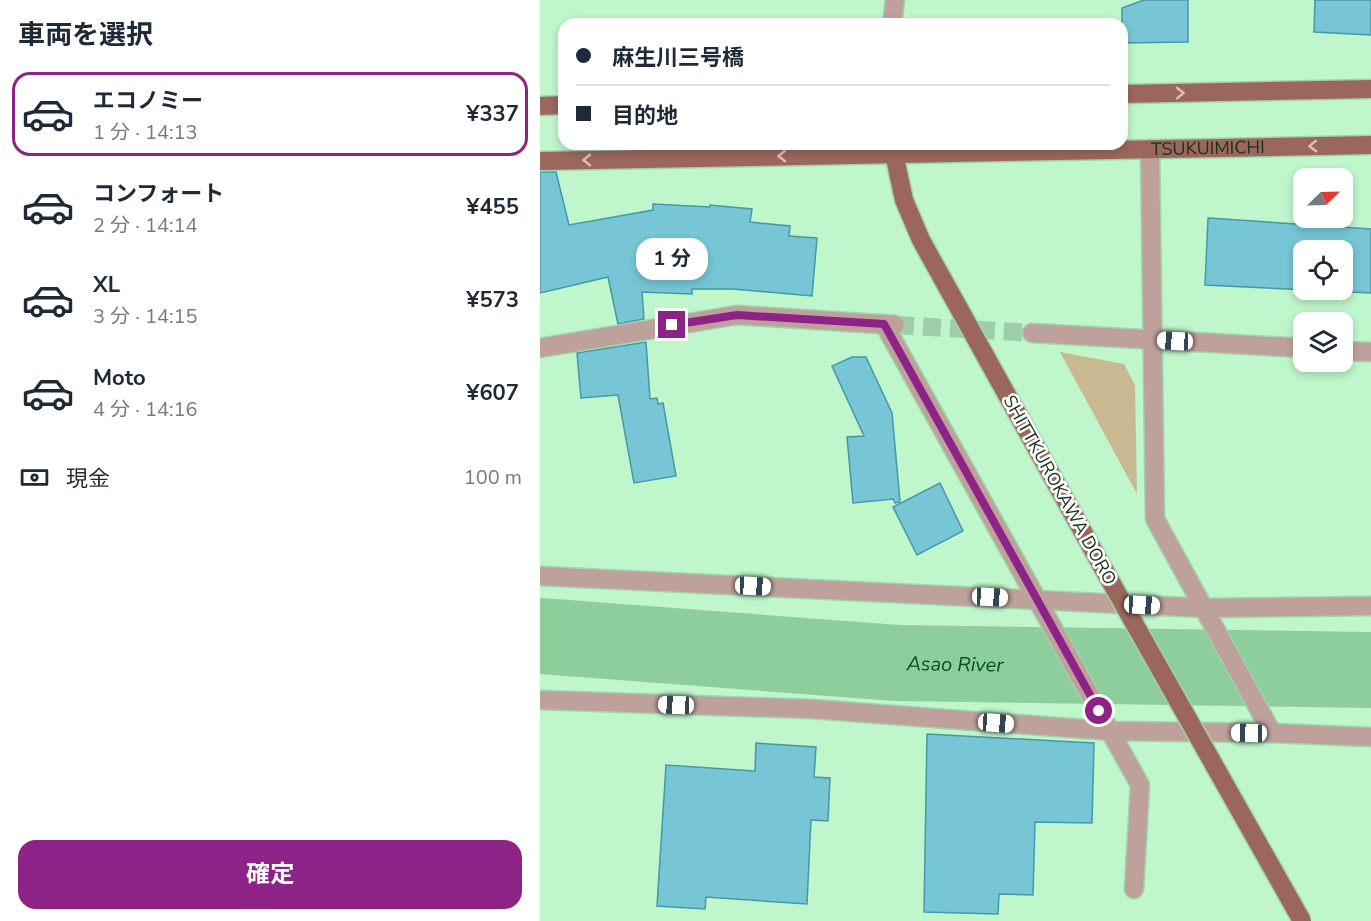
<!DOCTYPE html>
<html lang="ja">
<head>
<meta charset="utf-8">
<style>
	:root { --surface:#fff; --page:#f6f6f7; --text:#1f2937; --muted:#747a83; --line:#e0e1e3; --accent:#8e2387 }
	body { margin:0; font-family:"Nunito Sans","Noto Sans JP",sans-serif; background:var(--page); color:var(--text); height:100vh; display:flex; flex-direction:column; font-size:22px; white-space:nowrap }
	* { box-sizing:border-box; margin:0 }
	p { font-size:20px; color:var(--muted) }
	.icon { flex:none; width:33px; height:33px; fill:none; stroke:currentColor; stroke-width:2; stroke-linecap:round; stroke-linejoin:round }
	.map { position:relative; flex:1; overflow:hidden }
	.panel { display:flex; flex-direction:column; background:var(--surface); width:540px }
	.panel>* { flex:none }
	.banner { position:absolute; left:18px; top:18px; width:570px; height:132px; border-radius:18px; box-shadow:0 3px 9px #0003; display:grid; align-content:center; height:132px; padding:0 18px; background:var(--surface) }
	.needle { width:39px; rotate:67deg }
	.buttons { position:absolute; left:753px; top:168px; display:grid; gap:12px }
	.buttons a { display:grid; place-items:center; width:60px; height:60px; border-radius:12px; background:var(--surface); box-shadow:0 3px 9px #0003; font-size:30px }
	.end { position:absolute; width:27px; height:27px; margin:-14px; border:8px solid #8e2387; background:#fff; box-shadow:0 0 0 3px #fff }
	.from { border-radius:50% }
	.bubble { position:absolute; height:42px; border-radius:18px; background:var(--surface); box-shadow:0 3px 9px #0003; font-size:20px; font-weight:700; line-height:42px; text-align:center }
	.car { position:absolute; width:18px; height:36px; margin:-18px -9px; border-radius:8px; box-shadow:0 0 4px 2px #0007; background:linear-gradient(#fff 24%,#345 0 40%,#fff 0 76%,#345 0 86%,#fff 0) }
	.banner b { display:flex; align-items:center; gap:21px; height:57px; font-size:22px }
	.banner b+b { border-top:2px solid var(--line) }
	.banner i { width:15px; height:15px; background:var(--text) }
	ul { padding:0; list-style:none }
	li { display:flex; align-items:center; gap:18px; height:84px; margin:0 12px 9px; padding:0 6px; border:3px solid transparent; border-radius:18px }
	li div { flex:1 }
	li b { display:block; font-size:22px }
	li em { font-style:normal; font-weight:700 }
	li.active { border-color:var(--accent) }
	li>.icon { width:54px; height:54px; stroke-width:1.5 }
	h2 { padding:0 18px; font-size:27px; line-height:72px }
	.pay { display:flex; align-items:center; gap:15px; height:66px; padding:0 18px; font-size:22px }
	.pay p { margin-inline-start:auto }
	.primary-button { display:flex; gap:12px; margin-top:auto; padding:12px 18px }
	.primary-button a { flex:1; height:69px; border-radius:18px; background:var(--accent); color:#fff; font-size:24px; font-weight:700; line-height:69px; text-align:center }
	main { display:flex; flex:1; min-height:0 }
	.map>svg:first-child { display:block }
</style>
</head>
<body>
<main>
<section class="panel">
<h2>車両を選択</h2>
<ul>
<li class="active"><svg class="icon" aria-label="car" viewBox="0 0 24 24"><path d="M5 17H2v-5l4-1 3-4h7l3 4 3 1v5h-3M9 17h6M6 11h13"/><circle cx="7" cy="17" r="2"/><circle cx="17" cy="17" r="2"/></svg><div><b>エコノミー</b><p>1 分 · 14:13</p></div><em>¥337</em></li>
<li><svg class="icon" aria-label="car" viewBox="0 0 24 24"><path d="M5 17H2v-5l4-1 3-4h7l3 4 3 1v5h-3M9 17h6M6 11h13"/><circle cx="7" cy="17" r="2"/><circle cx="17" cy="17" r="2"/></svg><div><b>コンフォート</b><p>2 分 · 14:14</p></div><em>¥455</em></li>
<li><svg class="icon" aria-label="car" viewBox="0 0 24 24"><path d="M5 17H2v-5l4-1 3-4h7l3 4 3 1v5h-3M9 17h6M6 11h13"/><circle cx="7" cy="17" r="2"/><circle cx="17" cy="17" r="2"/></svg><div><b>XL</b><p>3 分 · 14:15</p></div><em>¥573</em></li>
<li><svg class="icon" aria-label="car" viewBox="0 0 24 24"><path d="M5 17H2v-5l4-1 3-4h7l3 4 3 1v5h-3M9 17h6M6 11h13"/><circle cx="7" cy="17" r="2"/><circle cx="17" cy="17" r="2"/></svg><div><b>Moto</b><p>4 分 · 14:16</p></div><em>¥607</em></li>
</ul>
<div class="pay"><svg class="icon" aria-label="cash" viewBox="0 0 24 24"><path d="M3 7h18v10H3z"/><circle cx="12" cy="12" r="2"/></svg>現金<p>100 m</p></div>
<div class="primary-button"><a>確定</a></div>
</section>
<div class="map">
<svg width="831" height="921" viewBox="0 0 831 921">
	<rect width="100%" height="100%" fill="#bff6cb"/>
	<path fill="#c8b990" d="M520 352 584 364 595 385 597 494Z"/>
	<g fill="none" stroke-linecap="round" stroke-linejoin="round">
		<path stroke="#8ece9c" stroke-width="76" id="s1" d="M0 636 357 663 831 670"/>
	</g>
	<g fill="#76c6d5" stroke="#4798a7" stroke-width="1.5" fill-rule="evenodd">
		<path d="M604 0H648V42L582 43V8Z"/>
		<path d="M775 0H831V35L774 32Z"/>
		<path d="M0 172H16L29 225 113 210V204L170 207V205L212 209 210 222 250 226 249 236 277 238 272 296 193 289H152V294L102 292 104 319 78 324 68 277 0 293Z"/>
		<path d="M668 218 831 229V293L665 285ZM764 250H802V290H764Z"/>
		<path d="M106 342 110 399 117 398 118 404 123 403 136 476 94 483 78 395 41 398 37 353Z"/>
		<path d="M312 357H326L352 413 360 502 355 503 353 499 313 503 307 437 324 436 292 366Z"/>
		<path d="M400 483 423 531 377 555 353 507Z"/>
		<path d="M387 734 554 743 552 823 495 822 493 895 459 894 458 914 384 912Z"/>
		<path d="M216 743 276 747 274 777 290 778 288 821 271 820 267 904 166 897 165 909 117 906 126 765 215 771Z"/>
	</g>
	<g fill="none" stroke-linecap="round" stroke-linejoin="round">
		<path stroke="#9ecea9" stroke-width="18" stroke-dasharray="18 9" stroke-linecap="butt" d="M356 325 492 333"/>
		<defs>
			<g id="minor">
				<path d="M352 24 355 0"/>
				<path d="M610 149 615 519 732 733"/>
				<path d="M344 324 600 785 594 889"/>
				<path d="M492 333 764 348"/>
				<path d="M0 348 197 315 355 325"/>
				<path d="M802 351 831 352"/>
				<path d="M0 576 665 608 831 606"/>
				<path d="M0 700 272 709 571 731 732 733 831 737"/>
			</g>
			<g id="major">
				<path d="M582 94 831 89"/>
				<path d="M0 106 24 105"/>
				<path d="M352 144 364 200 381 240 563 568"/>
				<path id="s2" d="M0 161 831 145"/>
			</g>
		</defs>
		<use href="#minor" stroke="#a1d2ac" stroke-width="21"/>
		<use href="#major" stroke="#a1d2ac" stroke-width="21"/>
		<use href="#minor" stroke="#bfa19b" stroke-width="18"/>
		<use href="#major" stroke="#9b675d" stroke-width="18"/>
		<defs>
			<path id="major-bridge" d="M563 568 762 921"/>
		</defs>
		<use href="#major-bridge" stroke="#a1d2ac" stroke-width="21" stroke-linecap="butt"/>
		<use href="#major-bridge" stroke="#9b675d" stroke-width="18"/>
	</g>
	<defs><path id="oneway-chevron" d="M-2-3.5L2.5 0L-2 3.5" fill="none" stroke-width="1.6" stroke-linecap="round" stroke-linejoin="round" transform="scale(1.5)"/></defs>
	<g stroke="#d7c2be">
		<use href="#oneway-chevron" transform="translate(640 93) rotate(-1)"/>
		<use href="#oneway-chevron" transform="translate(773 146) rotate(179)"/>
		<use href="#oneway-chevron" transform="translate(242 156) rotate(179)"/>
		<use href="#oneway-chevron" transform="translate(47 160) rotate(179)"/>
	</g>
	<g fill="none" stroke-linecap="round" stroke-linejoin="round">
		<path stroke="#8e2387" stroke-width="8" d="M132 325 197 315 344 324 559 711"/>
	</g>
	<g text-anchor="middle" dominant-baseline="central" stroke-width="5" stroke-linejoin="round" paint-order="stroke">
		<g font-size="18" fill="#1a2f1f" stroke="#fff">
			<text stroke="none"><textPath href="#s2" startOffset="668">TSUKUIMICHI</textPath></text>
			<text transform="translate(520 490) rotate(61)">SHITTKUROKAWA DORO</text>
		</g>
		<g font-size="20" font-style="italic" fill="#024f23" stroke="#fff">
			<text stroke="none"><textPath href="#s1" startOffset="416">Asao River</textPath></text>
		</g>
	</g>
</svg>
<div class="buttons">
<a><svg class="needle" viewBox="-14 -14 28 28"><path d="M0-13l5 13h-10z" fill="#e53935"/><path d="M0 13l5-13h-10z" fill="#747a83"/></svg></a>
<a><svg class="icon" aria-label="locate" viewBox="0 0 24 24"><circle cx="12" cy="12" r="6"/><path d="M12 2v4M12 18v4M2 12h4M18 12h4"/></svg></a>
<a><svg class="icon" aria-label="layers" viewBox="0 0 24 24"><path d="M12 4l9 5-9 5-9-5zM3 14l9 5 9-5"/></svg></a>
</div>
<i class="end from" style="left:559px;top:711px"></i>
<i class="end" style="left:132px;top:325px"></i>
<div class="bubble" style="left:96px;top:238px;width:72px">1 分</div>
<i class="car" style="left:635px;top:341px;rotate:273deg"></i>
<i class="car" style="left:213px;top:586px;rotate:93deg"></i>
<i class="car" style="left:450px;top:597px;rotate:93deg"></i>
<i class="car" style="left:602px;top:605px;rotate:93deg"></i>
<i class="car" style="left:136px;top:705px;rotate:272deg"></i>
<i class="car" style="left:456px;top:723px;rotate:94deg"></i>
<i class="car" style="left:709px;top:733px;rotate:271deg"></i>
<div class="banner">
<b><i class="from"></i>麻生川三号橋</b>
<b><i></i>目的地</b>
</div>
</div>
</main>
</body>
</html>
